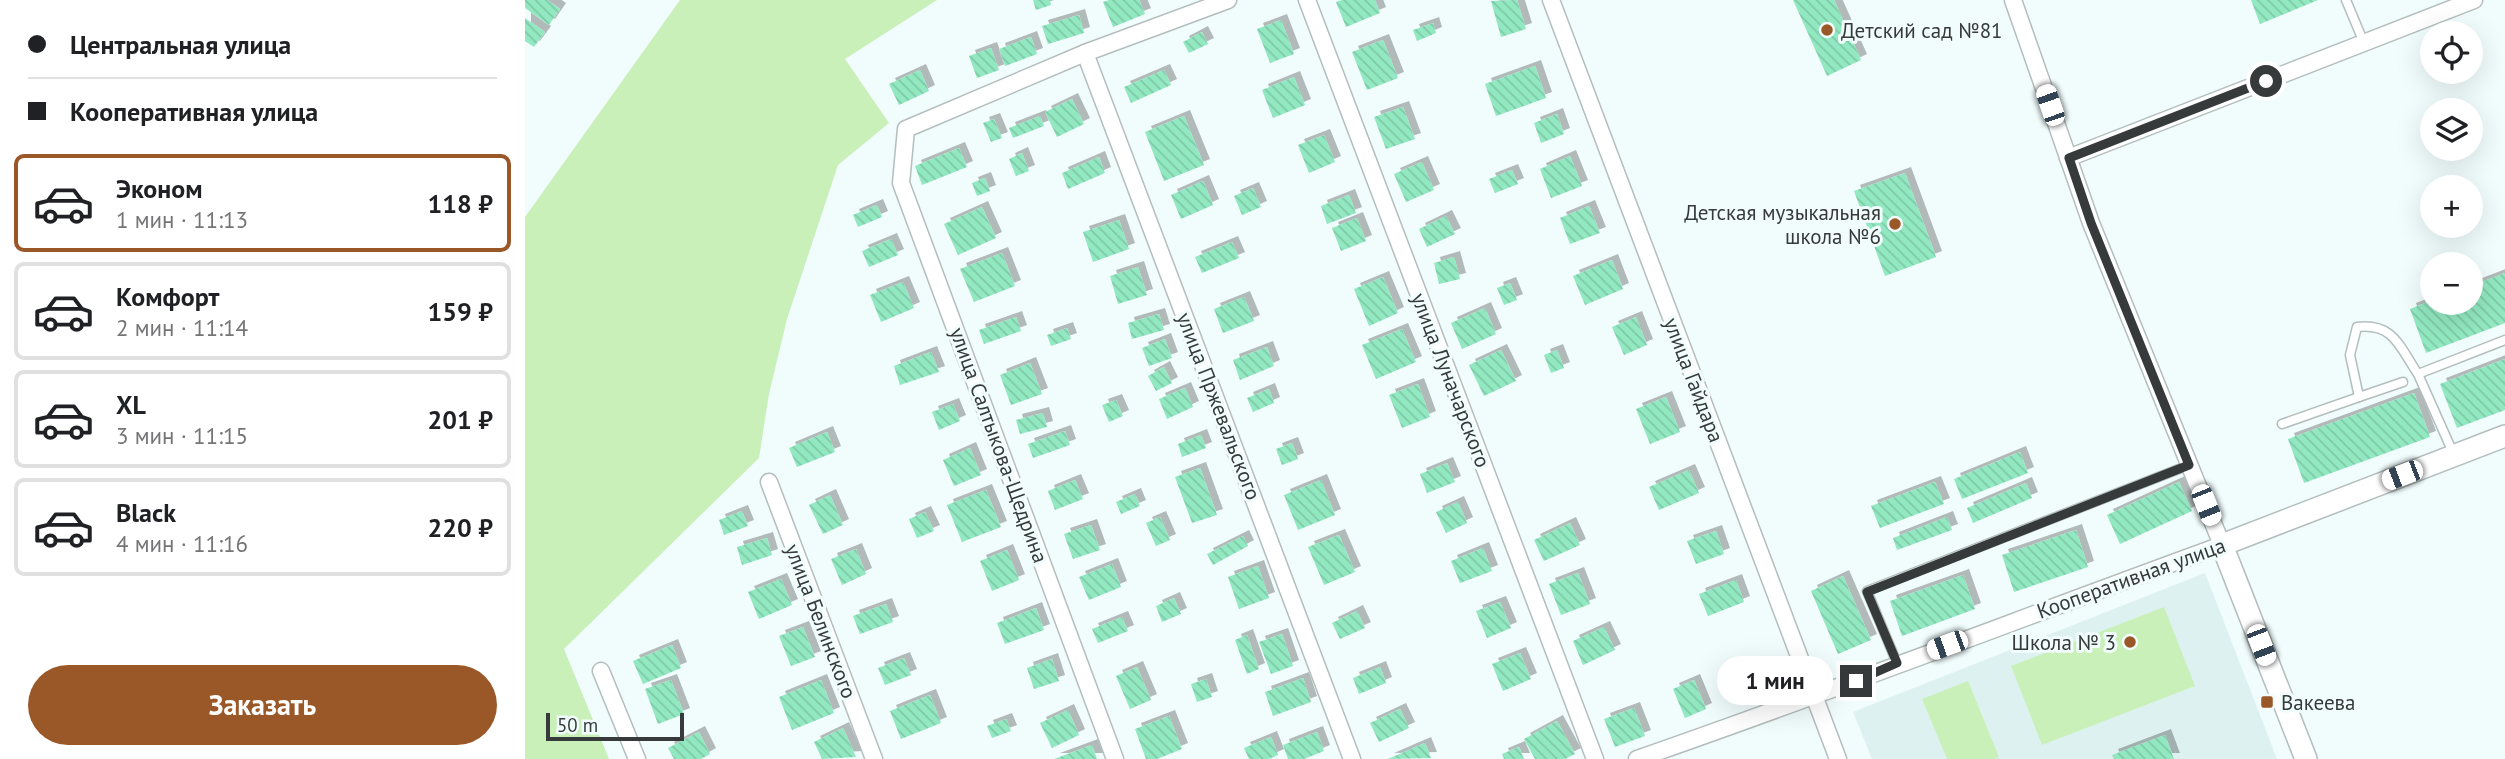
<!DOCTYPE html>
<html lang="ru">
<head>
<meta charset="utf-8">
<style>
	:root { --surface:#fff; --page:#f6f6f6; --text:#202124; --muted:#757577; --line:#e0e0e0; --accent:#9a5727 }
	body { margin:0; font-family:"PT Sans",sans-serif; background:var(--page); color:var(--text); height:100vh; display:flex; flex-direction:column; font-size:26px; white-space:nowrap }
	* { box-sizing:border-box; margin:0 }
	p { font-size:23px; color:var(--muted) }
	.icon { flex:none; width:38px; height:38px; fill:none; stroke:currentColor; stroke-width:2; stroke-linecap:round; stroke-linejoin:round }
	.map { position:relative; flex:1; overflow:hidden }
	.panel { display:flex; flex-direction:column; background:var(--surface); width:525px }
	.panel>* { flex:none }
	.guide { display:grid; align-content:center; height:154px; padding:0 28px; background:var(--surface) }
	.controls { position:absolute; left:1895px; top:21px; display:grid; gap:14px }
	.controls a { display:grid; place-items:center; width:63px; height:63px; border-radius:50%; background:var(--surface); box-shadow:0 7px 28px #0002; font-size:35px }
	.scale { position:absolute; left:21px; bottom:18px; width:138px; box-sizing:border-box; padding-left:7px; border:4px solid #363a3a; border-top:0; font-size:19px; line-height:24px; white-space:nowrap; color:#363a3a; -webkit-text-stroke:5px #f1fcfc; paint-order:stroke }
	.end { position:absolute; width:32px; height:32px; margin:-16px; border:9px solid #363a3a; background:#fff; box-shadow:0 0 0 4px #fff }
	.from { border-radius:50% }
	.bubble { position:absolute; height:49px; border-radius:24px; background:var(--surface); box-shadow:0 7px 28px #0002; font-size:23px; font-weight:600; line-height:49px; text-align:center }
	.car { position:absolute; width:21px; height:42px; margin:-21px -10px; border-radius:9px; box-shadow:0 0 5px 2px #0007; background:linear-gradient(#fff 24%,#345 0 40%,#fff 0 76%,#345 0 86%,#fff 0) }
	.guide b { display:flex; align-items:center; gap:24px; height:66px; font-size:26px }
	.guide b+b { border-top:2px solid var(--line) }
	.guide i { width:18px; height:18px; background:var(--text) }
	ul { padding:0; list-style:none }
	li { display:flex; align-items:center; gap:21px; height:98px; margin:0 14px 10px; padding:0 14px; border:4px solid var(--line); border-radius:10px }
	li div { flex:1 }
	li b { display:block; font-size:26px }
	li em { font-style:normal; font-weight:600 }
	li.active { border-color:var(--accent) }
	li>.icon { width:63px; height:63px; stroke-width:1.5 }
	.cta { display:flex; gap:14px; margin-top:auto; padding:14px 28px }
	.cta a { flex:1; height:80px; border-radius:42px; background:var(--accent); color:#fff; font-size:28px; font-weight:600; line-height:80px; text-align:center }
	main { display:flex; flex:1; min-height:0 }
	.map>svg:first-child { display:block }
</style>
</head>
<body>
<main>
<section class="panel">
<div class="guide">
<b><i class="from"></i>Центральная улица</b>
<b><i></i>Кооперативная улица</b>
</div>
<ul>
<li class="active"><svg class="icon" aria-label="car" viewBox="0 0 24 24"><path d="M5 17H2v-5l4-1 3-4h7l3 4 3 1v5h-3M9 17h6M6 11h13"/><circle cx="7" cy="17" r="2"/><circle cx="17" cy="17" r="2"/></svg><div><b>Эконом</b><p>1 мин · 11:13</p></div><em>118 ₽</em></li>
<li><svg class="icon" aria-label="car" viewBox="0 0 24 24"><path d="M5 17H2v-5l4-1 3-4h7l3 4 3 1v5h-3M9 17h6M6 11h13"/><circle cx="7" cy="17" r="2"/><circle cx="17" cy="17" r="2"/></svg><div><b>Комфорт</b><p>2 мин · 11:14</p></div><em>159 ₽</em></li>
<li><svg class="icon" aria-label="car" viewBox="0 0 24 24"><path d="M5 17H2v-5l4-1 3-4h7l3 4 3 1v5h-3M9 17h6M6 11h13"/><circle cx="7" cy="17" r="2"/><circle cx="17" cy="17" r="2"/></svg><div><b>XL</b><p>3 мин · 11:15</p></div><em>201 ₽</em></li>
<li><svg class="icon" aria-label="car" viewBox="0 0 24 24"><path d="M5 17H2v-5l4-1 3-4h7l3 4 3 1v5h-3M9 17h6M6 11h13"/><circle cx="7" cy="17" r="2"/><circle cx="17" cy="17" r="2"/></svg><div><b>Black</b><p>4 мин · 11:16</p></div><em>220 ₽</em></li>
</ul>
<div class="cta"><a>Заказать</a></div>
</section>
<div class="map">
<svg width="1980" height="759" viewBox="0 0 1980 759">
	<defs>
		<pattern id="building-back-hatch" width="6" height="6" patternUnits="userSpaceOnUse" patternTransform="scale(1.75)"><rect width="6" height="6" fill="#92e9c1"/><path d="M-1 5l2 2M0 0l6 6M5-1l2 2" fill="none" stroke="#7ec9a7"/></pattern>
		<filter id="shadow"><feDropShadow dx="6" dy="-6" stdDeviation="0" flood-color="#0004"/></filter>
	</defs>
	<rect width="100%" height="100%" fill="#f1fcfc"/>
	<path fill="#ddf2f0" d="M1680 573 1752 759H1347L1328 712Z"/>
	<g fill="#caf0b9">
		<path d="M155 0H412L320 59 364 123 313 165 262 319 244 394 234 458 39 649 84 759H0V217Z"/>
		<path d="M1639 607 1670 686 1517 745 1486 666Z"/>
		<path d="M1443 681 1474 757 1469 759H1422L1397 699Z"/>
	</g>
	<g fill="url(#building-back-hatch)" filter="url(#shadow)">
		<path d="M0 0H22L35 9 24 25 0 8Z"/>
		<path d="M508 0H525L526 5 511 10Z"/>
		<path d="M584 0H614L620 14 588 27 578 2Z"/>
		<path d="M817 0H850L855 13 821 27 811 2Z"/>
		<path d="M992 0 1001 29 976 37 966 1Z"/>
		<path d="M1268 0H1309L1336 60 1302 76Z"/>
		<path d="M1726 0H1793L1735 24Z"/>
		<path d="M554 15 559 33 523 44 517 26Z"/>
		<path d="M0 18 20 32 9 47 0 41Z"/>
		<path d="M756 20 769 54 745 63 732 29Z"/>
		<path d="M908 23 911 33 892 41 888 30Z"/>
		<path d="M677 32 683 44 664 53 658 42Z"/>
		<path d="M506 37 512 54 480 66 474 49Z"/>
		<path d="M858 40 873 78 842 90 827 52Z"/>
		<path d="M466 48 474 70 452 78 444 56Z"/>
		<path d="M1010 66 1021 98 971 116 960 84Z"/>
		<path d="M395 70 404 91 374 105 364 84Z"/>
		<path d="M639 70 646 85 606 103 599 87Z"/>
		<path d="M769 77 780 105 748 118 737 90Z"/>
		<path d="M547 99 559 124 532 137 520 112Z"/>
		<path d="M878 107 890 139 861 149 849 117Z"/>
		<path d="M1032 114 1039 134 1016 143 1009 123Z"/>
		<path d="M515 116 519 126 488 138 484 128Z"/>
		<path d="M659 116 679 165 639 181 620 132Z"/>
		<path d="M469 119 477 138 466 142 458 123Z"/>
		<path d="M799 135 810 162 784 173 773 145Z"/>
		<path d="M434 148 442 167 397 185 390 166Z"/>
		<path d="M497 153 504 171 491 176 484 159Z"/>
		<path d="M1045 156 1057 186 1026 198 1015 169Z"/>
		<path d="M574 157 580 173 543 189 537 173Z"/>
		<path d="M897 162 909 190 881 202 869 174Z"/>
		<path d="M987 170 993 184 970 193 964 179Z"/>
		<path d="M1380 173 1411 257 1360 276 1329 191Z"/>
		<path d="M460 178 465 191 452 196 447 183Z"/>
		<path d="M678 181 688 205 656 219 646 195Z"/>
		<path d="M728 188 736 207 717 215 709 196Z"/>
		<path d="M824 195 831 213 802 224 796 206Z"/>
		<path d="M352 205 357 217 333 227 328 215Z"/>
		<path d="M1064 206 1075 233 1045 244 1035 218Z"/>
		<path d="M457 207 471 238 433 255 419 224Z"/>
		<path d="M921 216 930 234 902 247 894 229Z"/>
		<path d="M832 218 841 241 816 251 807 228Z"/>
		<path d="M594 220 604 249 568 262 558 232Z"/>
		<path d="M366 239 373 255 344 267 337 251Z"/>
		<path d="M707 242 714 258 677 273 670 257Z"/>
		<path d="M477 253 490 286 449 302 435 269Z"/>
		<path d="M929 257 935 279 914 284 909 263Z"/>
		<path d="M1087 260 1098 289 1060 305 1048 276Z"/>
		<path d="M613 267 622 295 593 304 585 276Z"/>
		<path d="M1980 273V323L1901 353 1885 309 1908 300 1946 303V286Z"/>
		<path d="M858 277 873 313 844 326 829 289Z"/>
		<path d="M378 282 389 308 356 322 345 295Z"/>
		<path d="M985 283 992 300 979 305 972 288Z"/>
		<path d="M719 297 729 321 698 333 689 309Z"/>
		<path d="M960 308 971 334 937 349 926 323Z"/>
		<path d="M634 314 639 330 607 339 603 323Z"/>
		<path d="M491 317 496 331 459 344 454 330Z"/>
		<path d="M1111 317 1122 345 1099 355 1087 327Z"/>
		<path d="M542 328 546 339 526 346 522 335Z"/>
		<path d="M877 329 891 362 851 379 837 345Z"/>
		<path d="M640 339 647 358 624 366 617 348Z"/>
		<path d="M742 347 749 366 715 380 708 360Z"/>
		<path d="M976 350 991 381 959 396 944 365Z"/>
		<path d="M1032 350 1039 368 1026 373 1019 355Z"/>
		<path d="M406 352 414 372 375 385 369 366Z"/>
		<path d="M1980 359V410L1932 428 1915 384Z"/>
		<path d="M505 363 517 394 486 405 475 375Z"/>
		<path d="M639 367 647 383 631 391 623 376Z"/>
		<path d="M893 384 905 417 877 428 864 395Z"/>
		<path d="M660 388 668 407 642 419 634 399Z"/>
		<path d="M744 389 749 403 728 412 722 398Z"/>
		<path d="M1889 393 1905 437 1779 483 1763 439Z"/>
		<path d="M1141 397 1155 432 1125 444 1111 409Z"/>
		<path d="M591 400 598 416 584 422 577 405Z"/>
		<path d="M428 404 435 421 414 430 407 412Z"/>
		<path d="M518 413 522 427 495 434 491 420Z"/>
		<path d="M540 431 545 445 508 458 503 444Z"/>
		<path d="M302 432 310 452 272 467 264 448Z"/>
		<path d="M676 435 681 448 657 457 653 444Z"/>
		<path d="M767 443 773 459 757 465 751 449Z"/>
		<path d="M445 448 456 475 429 486 418 460Z"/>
		<path d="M1495 452 1503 473 1437 499 1429 479Z"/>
		<path d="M922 463 930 482 902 493 895 474Z"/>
		<path d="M675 468 692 515 667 523 650 477Z"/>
		<path d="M1164 470 1174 493 1134 510 1124 487Z"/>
		<path d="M550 480 558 499 530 510 523 491Z"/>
		<path d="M796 480 810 515 773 530 759 495Z"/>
		<path d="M1410 482 1419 504 1355 528 1346 506Z"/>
		<path d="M1654 482 1667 511 1595 544 1582 515Z"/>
		<path d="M1501 483 1507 498 1448 523 1442 508Z"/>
		<path d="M461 490 476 527 437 542 422 505Z"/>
		<path d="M610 494 615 506 596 514 591 502Z"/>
		<path d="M305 495 318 525 298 534 284 505Z"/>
		<path d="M933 502 942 523 921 533 911 512Z"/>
		<path d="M217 511 223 526 199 535 194 520Z"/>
		<path d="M400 512 409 531 392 538 384 519Z"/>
		<path d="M635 517 645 540 631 546 621 523Z"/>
		<path d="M1422 517 1427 530 1372 550 1368 538Z"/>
		<path d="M1045 523 1055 545 1019 561 1009 540Z"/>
		<path d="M566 525 575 550 548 559 539 534Z"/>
		<path d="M1551 530 1563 567 1489 592 1477 555Z"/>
		<path d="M1191 531 1199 554 1171 564 1162 541Z"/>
		<path d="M814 535 830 572 799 585 783 547Z"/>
		<path d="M718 536 723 546 688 565 682 554Z"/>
		<path d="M242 538 247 555 217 565 212 547Z"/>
		<path d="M958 548 967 571 935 583 926 561Z"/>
		<path d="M331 549 341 574 317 585 306 559Z"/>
		<path d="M482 550 494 580 467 591 455 561Z"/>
		<path d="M587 564 596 587 564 600 554 577Z"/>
		<path d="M733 566 744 598 714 609 703 577Z"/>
		<path d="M1053 573 1065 604 1036 615 1024 584Z"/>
		<path d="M1438 575 1450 609 1377 636 1365 601Z"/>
		<path d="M1318 576 1346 640 1313 654 1286 591Z"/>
		<path d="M256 579 267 605 234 619 223 592Z"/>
		<path d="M1211 580 1219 602 1183 616 1174 594Z"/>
		<path d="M649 598 656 614 637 622 631 606Z"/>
		<path d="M975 602 986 628 962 638 951 611Z"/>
		<path d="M361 604 368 622 335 634 328 616Z"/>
		<path d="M511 608 519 630 480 644 472 623Z"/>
		<path d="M832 611 840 628 815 639 807 623Z"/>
		<path d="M597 617 603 631 573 643 567 629Z"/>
		<path d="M278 627 290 657 266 666 254 636Z"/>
		<path d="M1079 627 1090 650 1058 665 1048 641Z"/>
		<path d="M757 634 768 666 746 674 734 642Z"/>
		<path d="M722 635 734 669 722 674 710 640Z"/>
		<path d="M147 645 156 668 118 684 108 661Z"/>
		<path d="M995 653 1006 679 978 691 967 664Z"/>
		<path d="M379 658 386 675 360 685 353 668Z"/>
		<path d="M527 659 534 681 509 689 502 668Z"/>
		<path d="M612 667 626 700 605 709 591 676Z"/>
		<path d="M855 667 861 683 834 694 828 678Z"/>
		<path d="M1240 669 1248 691 1230 698 1222 675Z"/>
		<path d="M778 678 786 702 748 716 740 692Z"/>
		<path d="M681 679 687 697 672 702 666 684Z"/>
		<path d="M146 680 159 714 133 724 120 689Z"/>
		<path d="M296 680 309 713 267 730 254 697Z"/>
		<path d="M1169 680 1181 709 1160 718 1148 689Z"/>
		<path d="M405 695 416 723 376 739 365 711Z"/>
		<path d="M1109 708 1120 736 1090 747 1079 719Z"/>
		<path d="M875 709 884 728 854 742 845 723Z"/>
		<path d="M543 710 554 735 527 748 515 723Z"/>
		<path d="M644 716 657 749 632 759H621L610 729Z"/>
		<path d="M481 719 486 731 467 738 462 726Z"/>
		<path d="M1032 721 1050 754 1040 759H1010L999 739Z"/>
		<path d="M318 728 331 757 297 759 289 742Z"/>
		<path d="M174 732 185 754 176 759H149L143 748Z"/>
		<path d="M792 732 799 751 779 759H763L758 745Z"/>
		<path d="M1640 735 1649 759H1589L1587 755Z"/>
		<path d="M746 737 753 755 744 759H724L719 748Z"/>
		<path d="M900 743 906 758 863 759Z"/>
		<path d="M567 745 572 759H529Z"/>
		<path d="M994 747 999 759H979L977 754Z"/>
	</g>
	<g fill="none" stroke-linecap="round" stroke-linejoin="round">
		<defs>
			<g id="service">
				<path d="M1821 0 1839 43"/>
				<path d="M1834 397 1878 382"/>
				<path d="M1757 424 1834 397 1825 355 1832 327C1869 323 1874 346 1893 374"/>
				<path d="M1929 455 1893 374 1980 340"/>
				<path d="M1372 663 1342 591 1664 465"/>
			</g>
			<g id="minor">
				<path d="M782 0 1070 759"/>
				<path d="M1026 0 1313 759"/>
				<path d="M560 53 827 759"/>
				<path d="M1543 158 1949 0"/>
				<path d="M244 482 349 759"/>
				<path d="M76 671 112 759"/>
				<path d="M590 759 376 183 381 129 560 53 703 0"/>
				<path d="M1112 759C1308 691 1502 616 1697 545L1566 223 1488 0"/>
			</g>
			<path id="tertiary" d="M1781 759 1697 545 1980 436"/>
		</defs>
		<use href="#service" stroke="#b3bebd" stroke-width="11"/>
		<use href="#minor" stroke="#b3bebd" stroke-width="19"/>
		<use href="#tertiary" stroke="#b3bebd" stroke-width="24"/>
		<use href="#service" stroke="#fff" stroke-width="8"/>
		<use href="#minor" stroke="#fff" stroke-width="16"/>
		<use href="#tertiary" stroke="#fff" stroke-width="21"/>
	</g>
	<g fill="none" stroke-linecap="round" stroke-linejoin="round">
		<path stroke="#363a3a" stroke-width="9" d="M1331 681 1372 663 1342 592 1664 465 1566 223 1544 158 1741 81"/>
	</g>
	<g fill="#9a5727" stroke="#f1fcfc" stroke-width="2.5">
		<circle cx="1302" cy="30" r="7"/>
		<circle cx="1370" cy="224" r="7"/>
		<circle cx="1605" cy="642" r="7"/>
		<rect x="1735" y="695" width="14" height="14" rx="3.5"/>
	</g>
	<g text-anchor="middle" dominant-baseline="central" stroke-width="6" stroke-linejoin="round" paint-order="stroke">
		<g font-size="21" fill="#363a3a" stroke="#f1fcfc" text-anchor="start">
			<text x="1316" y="30">Детский сад №81</text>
			<text x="1356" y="212" text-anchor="end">Детская музыкальная<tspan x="1356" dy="24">школа №6</tspan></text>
			<text x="1591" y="642" text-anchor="end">Школа № 3</text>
			<text x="1756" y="702">Вакеева</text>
		</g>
		<g font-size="21" fill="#363a3a" stroke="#f1fcfc">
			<text transform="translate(926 380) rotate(69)">улица Луначарского</text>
			<text transform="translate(1169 380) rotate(69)">улица Гайдара</text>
			<text transform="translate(694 406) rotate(69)">улица Пржевальского</text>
			<text transform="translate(474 445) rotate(70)">улица Салтыкова-Щедрина</text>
			<text transform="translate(1606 578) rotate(-20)">Кооперативная улица</text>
			<text transform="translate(296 621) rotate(69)">улица Белинского</text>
		</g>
	</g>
</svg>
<div class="controls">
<a><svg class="icon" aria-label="locate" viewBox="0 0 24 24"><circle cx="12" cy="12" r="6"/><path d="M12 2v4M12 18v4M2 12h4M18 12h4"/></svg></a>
<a><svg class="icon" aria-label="layers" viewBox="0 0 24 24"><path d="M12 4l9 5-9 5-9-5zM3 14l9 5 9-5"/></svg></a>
<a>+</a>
<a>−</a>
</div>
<div class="scale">50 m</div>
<i class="end from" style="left:1741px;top:81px"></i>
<i class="end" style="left:1331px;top:681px"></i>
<div class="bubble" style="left:1192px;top:656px;width:116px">1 мин</div>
<i class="car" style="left:1525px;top:105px;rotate:341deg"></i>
<i class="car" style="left:1877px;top:475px;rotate:249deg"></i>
<i class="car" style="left:1681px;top:505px;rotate:158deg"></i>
<i class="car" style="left:1422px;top:645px;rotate:250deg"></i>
<i class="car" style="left:1736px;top:645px;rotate:159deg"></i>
</div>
</main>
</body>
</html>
